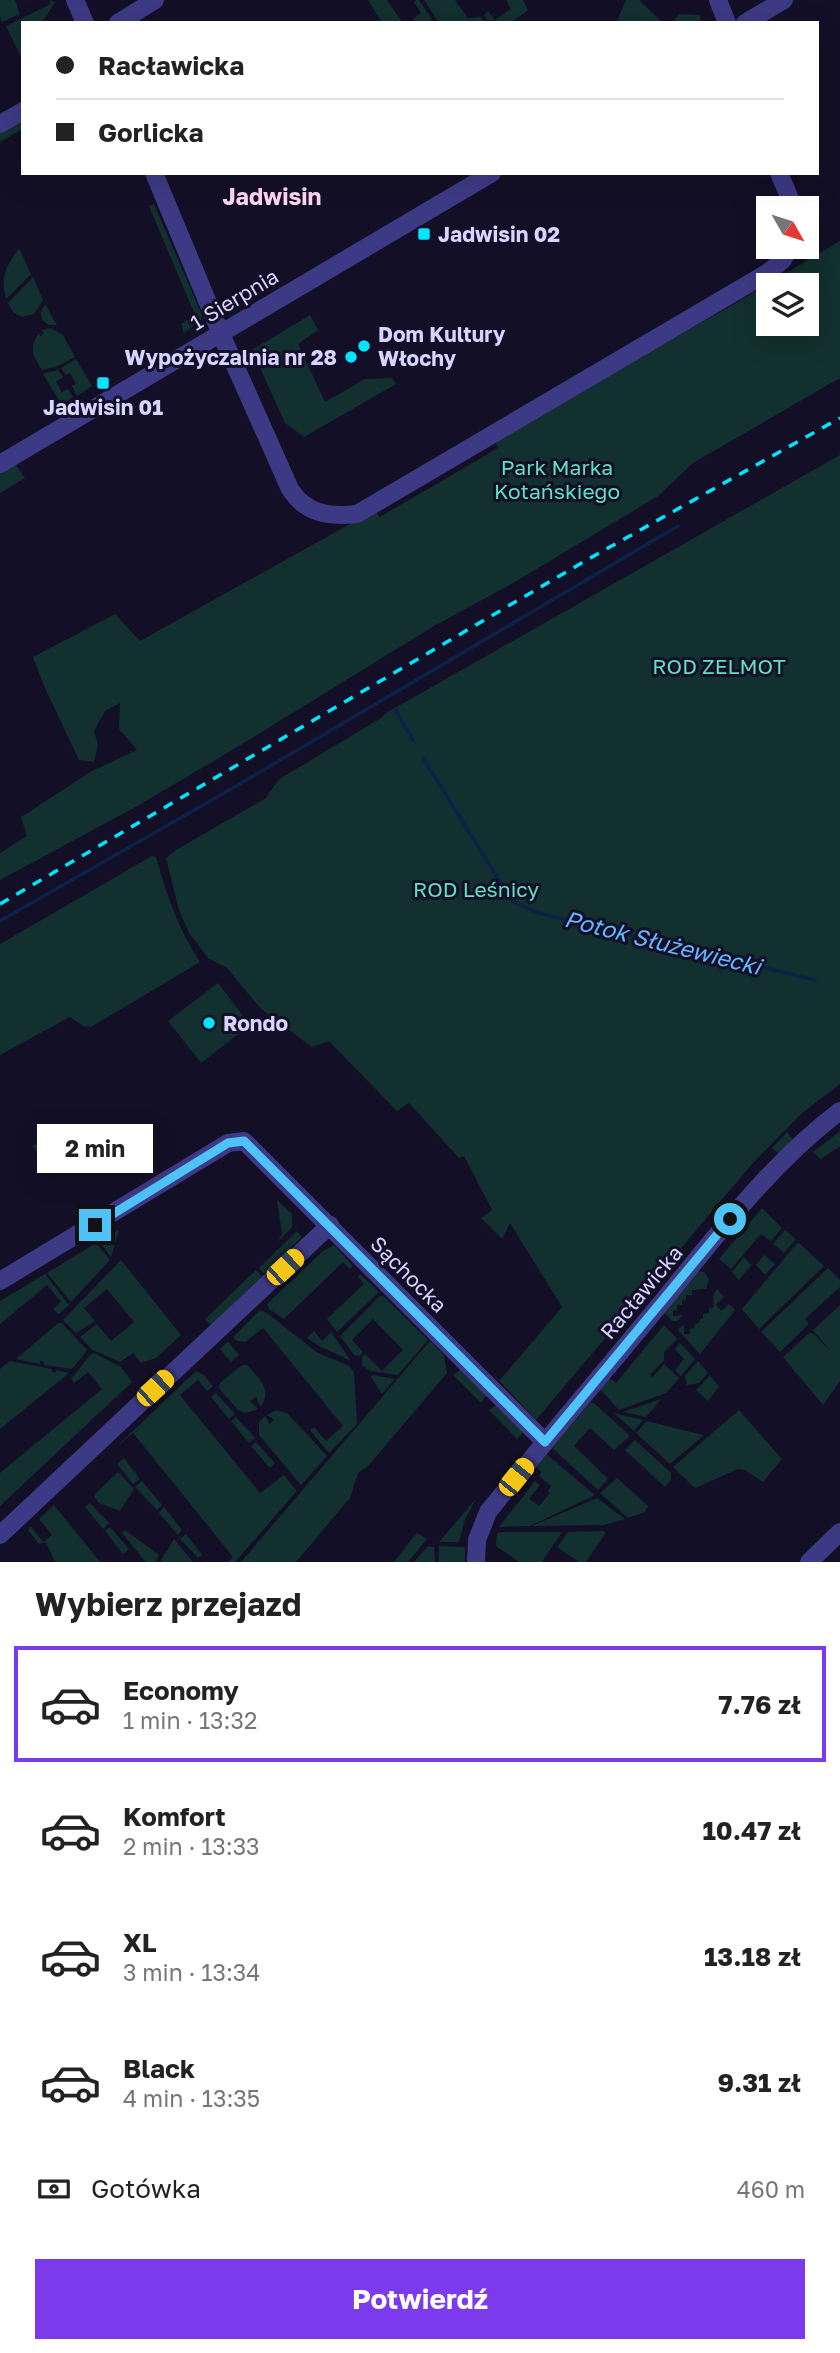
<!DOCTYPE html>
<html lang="pl">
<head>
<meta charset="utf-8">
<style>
	:root { --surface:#fff; --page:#f2f2f2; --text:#222; --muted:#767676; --line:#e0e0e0; --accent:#7c3aed }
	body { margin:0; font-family:"Golos Text",sans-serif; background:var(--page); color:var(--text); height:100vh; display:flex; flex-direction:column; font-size:26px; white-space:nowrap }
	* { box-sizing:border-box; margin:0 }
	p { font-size:23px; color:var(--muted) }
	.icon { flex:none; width:38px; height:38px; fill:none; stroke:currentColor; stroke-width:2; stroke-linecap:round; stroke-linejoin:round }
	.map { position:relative; height:1562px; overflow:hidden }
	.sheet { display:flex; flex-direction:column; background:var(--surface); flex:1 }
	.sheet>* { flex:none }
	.top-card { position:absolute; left:21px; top:21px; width:798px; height:154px; border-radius:0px; box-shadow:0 7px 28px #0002; display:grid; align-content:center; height:154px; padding:0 35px; background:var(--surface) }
	.needle { width:46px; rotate:129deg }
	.controls { position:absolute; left:756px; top:196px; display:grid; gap:14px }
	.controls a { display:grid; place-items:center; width:63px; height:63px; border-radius:0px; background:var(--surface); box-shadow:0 7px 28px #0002; font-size:35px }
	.end { position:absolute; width:32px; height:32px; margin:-16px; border:9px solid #4fc3f7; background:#111; box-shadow:0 0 0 4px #111 }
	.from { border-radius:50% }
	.bubble { position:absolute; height:49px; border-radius:0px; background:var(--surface); box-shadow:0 7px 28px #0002; font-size:23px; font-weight:700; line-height:49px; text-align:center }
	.car { position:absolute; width:21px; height:42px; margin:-21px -10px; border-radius:9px; box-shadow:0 0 5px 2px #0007; background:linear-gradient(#f5c518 24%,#345 0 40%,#f5c518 0 76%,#345 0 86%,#f5c518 0) }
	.top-card b { display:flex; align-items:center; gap:24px; height:66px; font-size:26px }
	.top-card b+b { border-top:2px solid var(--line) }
	.top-card i { width:18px; height:18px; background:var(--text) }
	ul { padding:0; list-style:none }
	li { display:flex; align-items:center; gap:21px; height:116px; margin:0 14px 10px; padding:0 21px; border:4px solid transparent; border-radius:0px }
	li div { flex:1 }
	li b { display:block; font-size:26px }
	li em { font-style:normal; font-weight:700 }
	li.on { border-color:var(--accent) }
	li>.icon { width:63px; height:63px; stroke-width:1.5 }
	h2 { padding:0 35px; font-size:32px; line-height:84px }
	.pay { display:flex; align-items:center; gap:18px; height:77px; padding:0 35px; font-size:26px }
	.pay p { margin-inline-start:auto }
	.primary-button { display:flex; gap:14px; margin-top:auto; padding:14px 35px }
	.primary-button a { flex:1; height:80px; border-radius:0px; background:var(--accent); color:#fff; font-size:28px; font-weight:700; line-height:80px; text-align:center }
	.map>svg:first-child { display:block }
</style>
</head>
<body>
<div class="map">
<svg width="840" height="1562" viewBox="0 0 840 1562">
	<rect width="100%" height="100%" fill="#130f26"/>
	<g fill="#12302f" fill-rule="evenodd">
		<path d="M0 0H15L20 14 2 22 0 17Z"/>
		<path d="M50 0 55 2 42 23H23L21 57 6 26 51 4Z"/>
		<path d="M368 0H387L403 23H382Z"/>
		<path d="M416 0H419L432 19 427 23H415L413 19 421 13 414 2Z"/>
		<path d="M424 0H455L468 18 481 17 485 23H439Z"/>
		<path d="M506 0H523L528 10 512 22 487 20 484 15 488 11 495 20 511 9Z"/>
		<path d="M626 0H639L663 23H616Z"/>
		<path d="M679 14 699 15 701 17 699 23H672Z"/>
		<path d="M23 120V129L0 142V132Z"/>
		<path d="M154 204 202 315 201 320 184 333 181 324 195 315 149 206Z"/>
		<path d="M840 241V378L693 463 658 496 515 582 434 626 229 752 132 809 0 880V853L27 836 21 817 92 771 137 750 119 729 120 703 105 711 94 731 98 745 94 762 79 760 44 686 33 657 115 614 140 641 375 510 380 517 498 448 494 439 729 307ZM768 285H807V324H768Z"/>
		<path d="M19 248 31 274 6 299C0 276 6 267 19 248Z"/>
		<path d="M33 277 43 300 34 314 22 317 13 312 8 303Z"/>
		<path d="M45 304 57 325H49L42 320 41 313Z"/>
		<path d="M310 315 318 330 298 344 325 402 365 379 392 378 396 384 304 437 285 423 252 350Z"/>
		<path d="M50 328 63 335 75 357 58 366 42 370C33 356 29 349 38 334L41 336 44 333 42 330Z"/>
		<path d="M76 359 92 386 77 396 72 386 76 384 70 373 66 375 61 368Z"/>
		<path d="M58 370 63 377 56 382 62 392 68 389 73 397 62 405 43 374Z"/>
		<path d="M840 455V1084L801 1114 752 1164 536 1420 493 1374 500 1380 562 1307 510 1223 502 1239 481 1218 492 1210 464 1156 459 1158 409 1103 397 1111 329 1041 312 1047 261 1009 227 968 208 958 189 933 179 910 166 858 176 850 266 798 278 780 381 718 386 713Z"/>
		<path d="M15 464 25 478 0 493V473Z"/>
		<path d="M152 856 156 857C167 895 178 929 200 962L91 1027 83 1026 70 1017 0 1055V944Z"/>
		<path d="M218 983 250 1025 201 1063 168 1021Z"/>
		<path d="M56 1130 78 1157 53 1173 32 1146Z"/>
		<path d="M840 1131V1146L821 1159 813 1152Z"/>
		<path d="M787 1132 793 1140 778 1153 772 1148Z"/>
		<path d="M277 1200 292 1214V1227L278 1242 282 1234Z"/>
		<path d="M762 1208 782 1228 771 1241 761 1234 731 1269 719 1259Z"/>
		<path d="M119 1230 111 1257 99 1241Z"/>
		<path d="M785 1230 796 1239 784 1253 773 1244Z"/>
		<path d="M297 1231 302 1237 264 1274 259 1268Z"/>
		<path d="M798 1242 824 1266 759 1329 742 1309Z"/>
		<path d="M96 1243 110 1260 71 1302 47 1273Z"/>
		<path d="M334 1245 353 1266 350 1269 343 1262 284 1319 269 1309 267 1304 323 1251Z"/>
		<path d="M764 1255 775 1264 765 1275 756 1265Z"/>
		<path d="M744 1257 751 1265 739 1280 732 1272Z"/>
		<path d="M121 1260 181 1335 156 1358 141 1363 133 1353 120 1362 93 1350 80 1337 97 1324 111 1341 134 1322 107 1289 84 1308 95 1321 76 1333 63 1320Z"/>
		<path d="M828 1268 840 1280V1287L805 1319 809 1324 780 1352 761 1332Z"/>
		<path d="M256 1270 262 1276 211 1325 205 1319Z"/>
		<path d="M696 1271 704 1272 709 1279 706 1289 692 1290V1295H686V1300H682V1305H677V1310L673 1311V1316L683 1315 677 1321H672L663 1311Z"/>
		<path d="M45 1274 69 1305 59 1314 57 1313 53 1309 61 1302 47 1285 0 1324V1301Z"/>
		<path d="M360 1274 379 1292 337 1332 327 1319 364 1284 358 1277Z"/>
		<path d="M717 1289 724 1297 716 1304 721 1311 729 1304 735 1310 700 1354 678 1330 684 1324V1334H690V1329L694 1328 695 1324 699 1323 700 1319 703 1318V1314L709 1313V1308L714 1307 713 1296Z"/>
		<path d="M380 1296H383L428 1340 398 1375 370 1371 362 1365V1357L365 1354 382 1371 403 1350 373 1319 352 1340 363 1352 360 1356 354 1355 340 1336Z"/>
		<path d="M840 1305V1381L823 1405 783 1357 809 1333H813L832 1353 813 1330Z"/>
		<path d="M260 1310 267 1313 318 1353 349 1366 354 1372 357 1424 329 1453 310 1430 314 1427 326 1441 343 1426 263 1328 245 1342 237 1341 233 1337Z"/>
		<path d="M58 1323H62L87 1350 72 1369 44 1365V1362L40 1361V1364L16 1359Z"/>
		<path d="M664 1325 677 1339 664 1352V1360L650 1375 653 1377 664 1364 679 1378 666 1393 619 1410 599 1388 608 1377 616 1383Z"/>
		<path d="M314 1331 322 1341 331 1332 351 1361 319 1346 307 1338Z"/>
		<path d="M228 1341 239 1355 231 1362 220 1349Z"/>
		<path d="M430 1341 444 1355 447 1373 369 1465 358 1473 350 1498 296 1562H241Z"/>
		<path d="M680 1343 695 1359 681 1376 675 1370 684 1359 675 1349Z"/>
		<path d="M94 1353 121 1367 132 1382 0 1506V1473L102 1389 88 1372 74 1383 71 1379 90 1355Z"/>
		<path d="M10 1361 52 1369V1372L55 1373 56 1370 69 1373 0 1429V1369Z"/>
		<path d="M698 1361 708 1373 699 1383 687 1385 685 1376Z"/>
		<path d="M242 1365H247C258 1377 274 1391 260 1407L256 1397 250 1401 258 1409 246 1413 238 1410 219 1388 220 1383Z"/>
		<path d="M461 1369 488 1393 481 1403 453 1375Z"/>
		<path d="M196 1371 204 1375 213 1386 207 1391 198 1380 180 1395 260 1493 284 1475 297 1491 235 1562H228L233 1557 133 1433 115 1448Z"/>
		<path d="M373 1375 395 1379 382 1394 371 1377Z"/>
		<path d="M710 1375 719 1387 708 1401 696 1390Z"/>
		<path d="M216 1393 235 1414 229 1419 211 1397Z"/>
		<path d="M661 1399 646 1417 623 1412Z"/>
		<path d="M590 1403H594L630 1436 614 1450 590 1428 574 1446 608 1479 598 1490 552 1448Z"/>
		<path d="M498 1404 525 1431 517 1439 489 1410Z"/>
		<path d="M276 1410 287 1413 327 1456 301 1485 259 1435V1422L265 1416 270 1424 274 1420 267 1415Z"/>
		<path d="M739 1410 782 1459 763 1482 745 1470 738 1469 695 1488 673 1467Z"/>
		<path d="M614 1413 643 1420 634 1431Z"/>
		<path d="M236 1417 255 1438 249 1443 231 1421Z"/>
		<path d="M647 1421 703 1435H704L670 1464 636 1433Z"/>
		<path d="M635 1440 671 1473V1480L665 1487 625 1450Z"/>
		<path d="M256 1442 275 1463 270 1468 251 1446Z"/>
		<path d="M545 1453 595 1495 530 1526 499 1527 535 1481 540 1485 529 1499 539 1506 550 1493 548 1491 551 1486 539 1476 542 1472 534 1466Z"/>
		<path d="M124 1458 140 1479 133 1484 117 1464Z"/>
		<path d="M118 1472 134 1489 120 1511 99 1503 94 1497 96 1493Z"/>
		<path d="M617 1478 648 1506 645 1512 628 1518 600 1493Z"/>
		<path d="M142 1481 162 1505 157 1510 135 1487Z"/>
		<path d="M597 1498 625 1519 604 1525 532 1526Z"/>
		<path d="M476 1499 465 1519 459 1542H439Z"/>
		<path d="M90 1503 109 1523 103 1529 85 1507Z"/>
		<path d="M54 1505 100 1562H55L46 1542 39 1544 28 1530 31 1526 43 1542 52 1535 39 1519Z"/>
		<path d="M164 1507 182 1530 178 1535 159 1513Z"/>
		<path d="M110 1527 129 1549 123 1554 105 1531Z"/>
		<path d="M125 1530 159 1555 156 1562H146L122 1533Z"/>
		<path d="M604 1531 605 1534 586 1562H579L557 1547 568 1532Z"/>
		<path d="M502 1532H562L542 1562H519L496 1546 497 1533Z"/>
		<path d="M417 1533 427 1539 408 1562H394Z"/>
		<path d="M186 1534 202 1555 198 1558 180 1539Z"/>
		<path d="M174 1539 193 1562H160Z"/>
		<path d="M428 1546 434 1547 435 1562H414Z"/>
		<path d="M439 1546 465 1547V1562H439Z"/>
	</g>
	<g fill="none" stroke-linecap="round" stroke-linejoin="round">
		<g stroke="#0c2248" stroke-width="3.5">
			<path d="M395 709 413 740"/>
			<path d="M423 758 512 901 538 913 815 980"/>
			<path d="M0 921 238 785 678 526"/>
		</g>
		<g stroke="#3d3a85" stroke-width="18">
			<path d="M75 0 85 23"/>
			<path d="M718 0 727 23"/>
			<path d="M118 23 155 0"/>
			<path d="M745 23 784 0"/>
			<path d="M0 124 23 111"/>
			<path d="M154 173 221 334 290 489C306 514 329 517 357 514L767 273 782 261 791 247"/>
			<path d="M779 173 794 208"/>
			<path d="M0 464 492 173"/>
			<path d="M0 1281 228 1143 244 1141 545 1442"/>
			<path d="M0 1535 330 1225"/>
			<path d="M476 1562 477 1540 488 1512C545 1441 604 1372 662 1302 717 1235 770 1164 840 1111"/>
			<path d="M809 1562 840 1532"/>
		</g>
		<path stroke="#00e5ff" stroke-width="3.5" stroke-dasharray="10 9" stroke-linecap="butt" d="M0 904 585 561 840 418"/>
	</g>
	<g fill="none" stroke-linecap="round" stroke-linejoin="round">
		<path stroke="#4fc3f7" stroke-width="9" d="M95 1225 228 1143 244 1141 545 1442 730 1219"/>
	</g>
	<g fill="#00e5ff" stroke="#130f26" stroke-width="2.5">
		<rect x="417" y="227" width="14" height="14" rx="3.5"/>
		<circle cx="364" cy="346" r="7"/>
		<circle cx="351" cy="357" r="7"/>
		<rect x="96" y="376" width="14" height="14" rx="3.5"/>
		<circle cx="209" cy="1023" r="7"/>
	</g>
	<g text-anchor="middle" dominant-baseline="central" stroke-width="6" stroke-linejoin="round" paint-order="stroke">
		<g font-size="21" font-weight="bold" fill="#d9d4ff" stroke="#130f26" text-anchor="start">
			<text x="438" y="234">Jadwisin 02</text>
			<text x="378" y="334">Dom Kultury<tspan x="378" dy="24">Włochy</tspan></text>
			<text x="337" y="357" text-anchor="end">Wypożyczalnia nr 28</text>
			<text x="103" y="407" text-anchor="middle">Jadwisin 01</text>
			<text x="223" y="1023">Rondo</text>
		</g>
		<g font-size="21" fill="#d9d4ff" stroke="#130f26">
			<text transform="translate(234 299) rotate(-31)">1 Sierpnia</text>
			<text transform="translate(409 1274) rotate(45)">Sąchocka</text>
			<text transform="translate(641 1292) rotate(-50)">Racławicka</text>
		</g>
		<g font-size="21" fill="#5fe0c0" stroke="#130f26">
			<text x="557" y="467">Park Marka<tspan x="557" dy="24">Kotańskiego</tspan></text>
			<text x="719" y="666">ROD ZELMOT</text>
			<text x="476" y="889">ROD Leśnicy</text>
		</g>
		<g font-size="23" font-weight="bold" fill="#ffd6f0" stroke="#130f26">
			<text x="272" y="196">Jadwisin</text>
		</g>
		<g font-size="23" font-style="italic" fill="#62b6ff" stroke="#130f26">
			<text transform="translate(663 942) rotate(14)">Potok Służewiecki</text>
		</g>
	</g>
</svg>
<div class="controls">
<a><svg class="needle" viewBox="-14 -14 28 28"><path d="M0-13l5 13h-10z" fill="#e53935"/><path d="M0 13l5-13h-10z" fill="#767676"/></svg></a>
<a><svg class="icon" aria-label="layers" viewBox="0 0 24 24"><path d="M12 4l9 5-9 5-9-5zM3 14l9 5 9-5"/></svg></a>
</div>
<i class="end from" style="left:730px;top:1219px"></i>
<i class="end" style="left:95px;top:1225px"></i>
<div class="bubble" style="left:37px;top:1124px;width:116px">2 min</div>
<i class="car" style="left:285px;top:1267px;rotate:47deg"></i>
<i class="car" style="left:155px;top:1388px;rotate:47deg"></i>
<i class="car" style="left:516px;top:1477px;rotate:39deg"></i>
<div class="top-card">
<b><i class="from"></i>Racławicka</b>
<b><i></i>Gorlicka</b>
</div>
</div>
<section class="sheet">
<h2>Wybierz przejazd</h2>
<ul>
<li class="on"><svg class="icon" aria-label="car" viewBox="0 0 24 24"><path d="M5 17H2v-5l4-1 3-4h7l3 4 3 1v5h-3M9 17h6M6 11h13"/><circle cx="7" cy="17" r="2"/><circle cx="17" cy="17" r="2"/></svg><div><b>Economy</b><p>1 min · 13:32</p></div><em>7.76 zł</em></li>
<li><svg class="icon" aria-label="car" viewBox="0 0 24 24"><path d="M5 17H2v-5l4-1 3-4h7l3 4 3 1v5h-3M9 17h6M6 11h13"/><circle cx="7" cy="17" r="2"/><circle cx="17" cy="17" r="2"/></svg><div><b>Komfort</b><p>2 min · 13:33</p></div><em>10.47 zł</em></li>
<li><svg class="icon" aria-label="car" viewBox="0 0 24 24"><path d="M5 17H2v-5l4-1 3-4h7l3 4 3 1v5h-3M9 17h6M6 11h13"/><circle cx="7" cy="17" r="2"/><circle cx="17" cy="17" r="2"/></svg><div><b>XL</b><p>3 min · 13:34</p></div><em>13.18 zł</em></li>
<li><svg class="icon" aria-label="car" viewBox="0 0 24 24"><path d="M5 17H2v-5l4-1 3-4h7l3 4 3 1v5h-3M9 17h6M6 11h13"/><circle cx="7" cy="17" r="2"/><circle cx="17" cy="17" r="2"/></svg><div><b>Black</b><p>4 min · 13:35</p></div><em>9.31 zł</em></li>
</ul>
<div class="pay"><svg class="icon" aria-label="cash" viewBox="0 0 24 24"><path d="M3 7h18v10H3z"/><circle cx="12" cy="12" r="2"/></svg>Gotówka<p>460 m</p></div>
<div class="primary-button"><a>Potwierdź</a></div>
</section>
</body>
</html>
